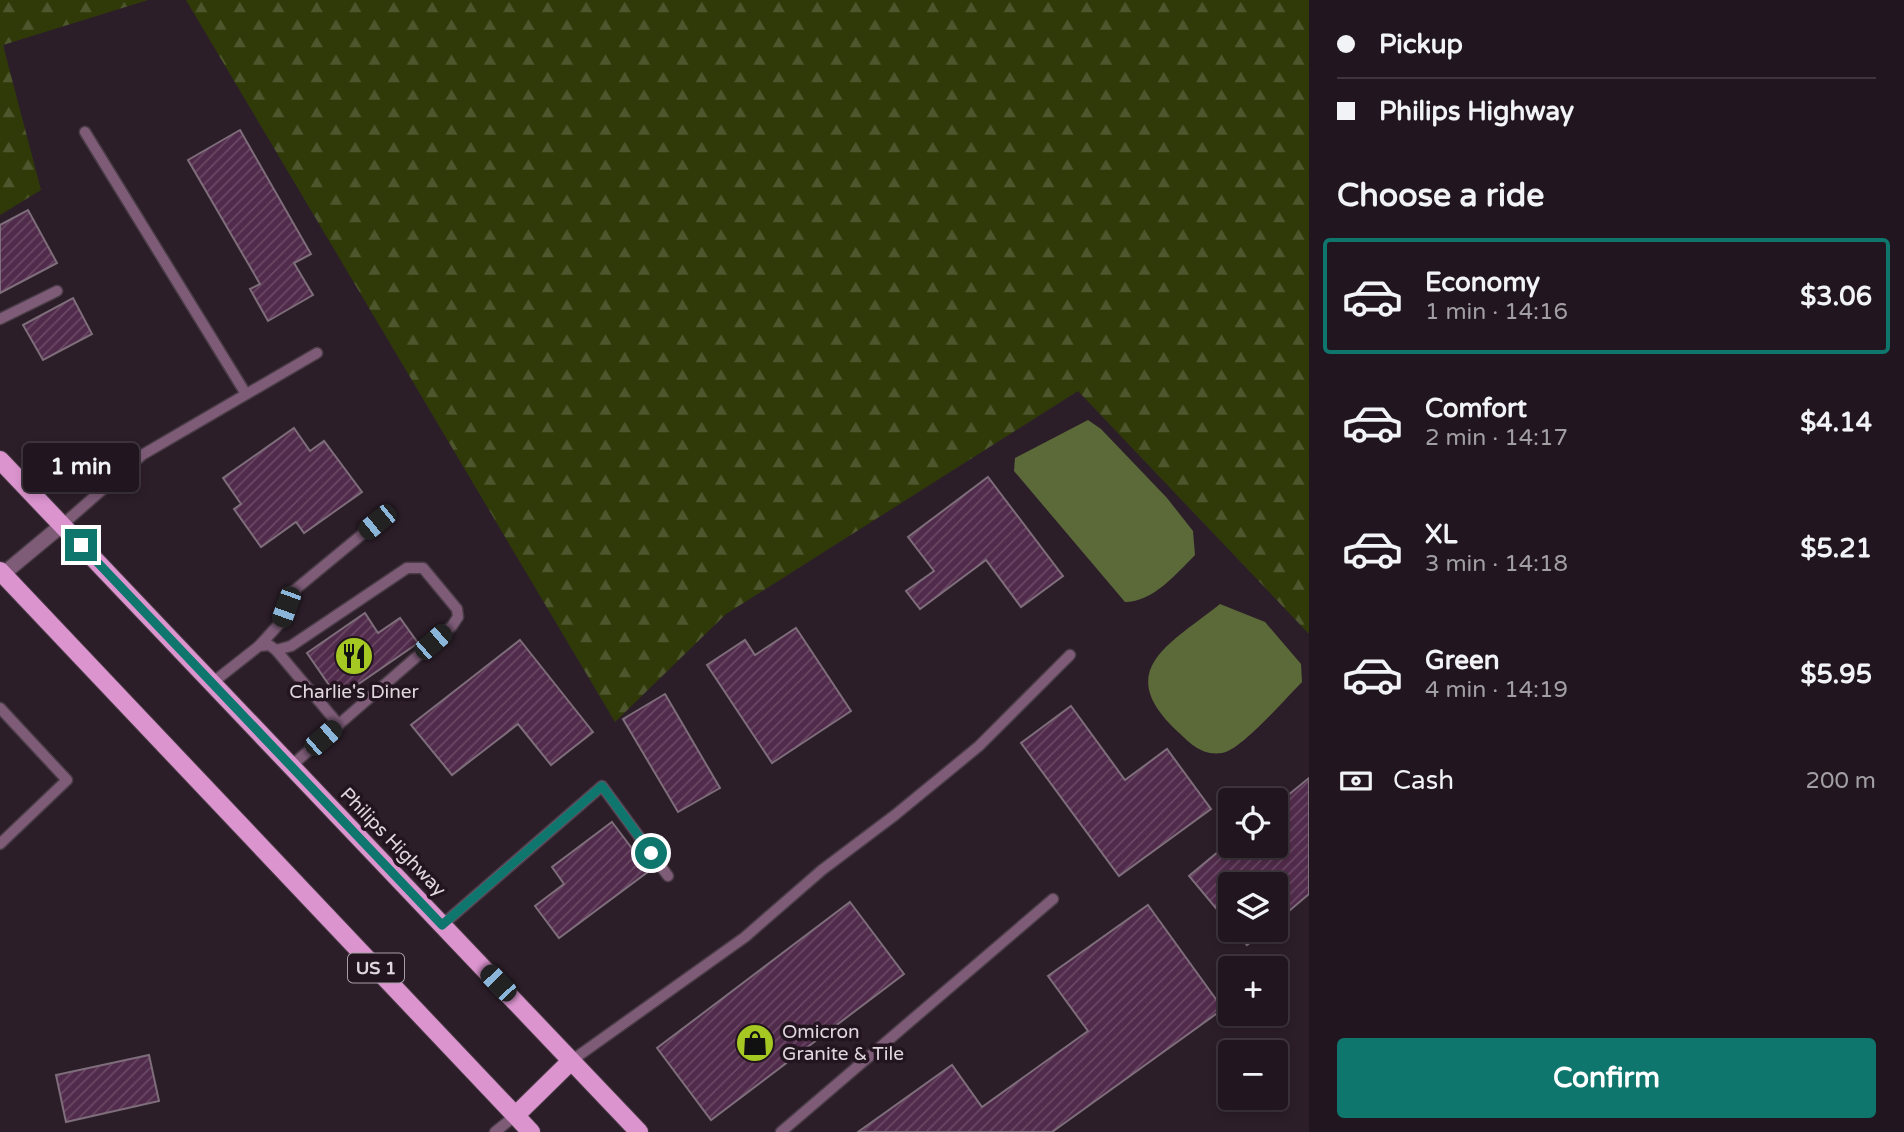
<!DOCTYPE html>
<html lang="en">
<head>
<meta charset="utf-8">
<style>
	:root { --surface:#21161f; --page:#291f28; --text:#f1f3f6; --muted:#a29fa4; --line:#3e353d; --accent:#0f766e }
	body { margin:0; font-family:"Varela Round",sans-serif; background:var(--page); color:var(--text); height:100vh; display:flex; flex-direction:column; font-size:26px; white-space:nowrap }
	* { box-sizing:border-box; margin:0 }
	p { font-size:23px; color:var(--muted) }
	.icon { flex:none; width:38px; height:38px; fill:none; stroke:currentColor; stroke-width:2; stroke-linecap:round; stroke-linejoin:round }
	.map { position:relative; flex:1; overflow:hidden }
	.drawer { display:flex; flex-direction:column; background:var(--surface); width:595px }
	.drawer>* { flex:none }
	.top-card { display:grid; align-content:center; height:154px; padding:0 28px; background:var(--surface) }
	.fabs { position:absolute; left:1218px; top:788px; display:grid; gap:14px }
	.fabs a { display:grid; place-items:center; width:70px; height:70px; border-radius:7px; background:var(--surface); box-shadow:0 4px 10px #0003,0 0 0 2px var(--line); font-size:35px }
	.end { position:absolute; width:32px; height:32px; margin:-16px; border:9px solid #0f766e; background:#fff; box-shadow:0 0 0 4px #fff }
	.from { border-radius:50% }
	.bubble { position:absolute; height:49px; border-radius:7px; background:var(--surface); box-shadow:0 4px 10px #0003,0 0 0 2px var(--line); font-size:23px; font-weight:700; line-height:49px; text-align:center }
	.car { position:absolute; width:21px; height:42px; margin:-21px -10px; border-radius:9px; box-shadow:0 0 5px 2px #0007; background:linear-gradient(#222 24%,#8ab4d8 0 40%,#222 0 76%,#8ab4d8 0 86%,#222 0) }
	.top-card b { display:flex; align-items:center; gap:24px; height:66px; font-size:26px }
	.top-card b+b { border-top:2px solid var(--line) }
	.top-card i { width:18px; height:18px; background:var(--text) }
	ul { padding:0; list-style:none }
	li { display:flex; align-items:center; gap:21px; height:116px; margin:0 14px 10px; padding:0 14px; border:4px solid transparent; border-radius:7px }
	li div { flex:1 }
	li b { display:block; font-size:26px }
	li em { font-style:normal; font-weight:700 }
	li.current { border-color:var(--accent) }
	li>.icon { width:63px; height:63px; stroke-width:1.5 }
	h2 { padding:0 28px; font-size:32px; line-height:84px }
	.pay { display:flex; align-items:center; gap:18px; height:77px; padding:0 28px; font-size:26px }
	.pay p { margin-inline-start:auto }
	.button { display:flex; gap:14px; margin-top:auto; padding:14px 28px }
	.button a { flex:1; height:80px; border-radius:7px; background:var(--accent); color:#fff; font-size:28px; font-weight:700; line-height:80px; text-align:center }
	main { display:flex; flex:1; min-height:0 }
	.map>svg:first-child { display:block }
</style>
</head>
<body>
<main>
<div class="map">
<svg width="1309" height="1132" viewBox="0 0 1309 1132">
	<defs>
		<pattern id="forest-firs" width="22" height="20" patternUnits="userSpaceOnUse" patternTransform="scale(1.75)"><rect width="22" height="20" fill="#2f3a08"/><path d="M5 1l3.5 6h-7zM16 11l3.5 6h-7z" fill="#4d562c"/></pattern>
		<pattern id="building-hatch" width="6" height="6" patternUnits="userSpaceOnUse" patternTransform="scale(1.75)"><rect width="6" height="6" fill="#512b4b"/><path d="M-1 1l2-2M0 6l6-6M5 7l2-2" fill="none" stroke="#6a4964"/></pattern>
	</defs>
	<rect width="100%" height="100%" fill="#2c1e29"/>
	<g fill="url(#forest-firs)">
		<path d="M0 0H148L3 45 41 190 0 215Z"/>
		<path d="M186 0H1309V634L1078 391 726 614 615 722Z"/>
	</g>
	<g fill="#5c6a39">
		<path d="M1088 420 1101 429 1167 498 1193 531 1195 555C1176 574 1153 602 1125 602L1014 471 1015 458Z"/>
		<path d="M1220 604 1265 622 1301 664 1302 682C1287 697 1240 751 1222 753 1201 756 1190 743 1176 730 1112 669 1172 643 1220 604Z"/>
	</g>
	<g fill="url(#building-hatch)" stroke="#7e6d7a" stroke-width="2">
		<path d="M240 130 311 254 294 263 313 295 268 321 250 289 260 284 188 160Z"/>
		<path d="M28 210 57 263 0 293V225Z"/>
		<path d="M73 298 92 334 43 360 23 325Z"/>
		<path d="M294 428 310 451 324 441 362 492 304 533 296 522 261 547 234 509 241 504 223 478Z"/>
		<path d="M988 477 1063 576 1021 607 986 560 920 609 906 591 934 571 908 537Z"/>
		<path d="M365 613 378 633 400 618 418 643 338 698 307 653Z"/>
		<path d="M796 628 851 711 772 763 707 665 745 640 755 655Z"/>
		<path d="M520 640 593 732 551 765 518 724 452 775 411 725Z"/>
		<path d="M665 694 720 788 678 812 623 719Z"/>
		<path d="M1071 706 1125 780 1167 749 1211 809 1119 876 1021 743Z"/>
		<path d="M1309 778V894L1276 922V884H1230V925L1189 876 1230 842V845H1276V805Z"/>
		<path d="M612 822 649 871 559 938 535 906 564 884 552 867Z"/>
		<path d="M850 902 904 974 711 1120 657 1048Z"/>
		<path d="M1148 905 1223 1009 1052 1132H858L952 1065 982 1107 1088 1031 1048 976Z"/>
		<path d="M1233 929H1267L1247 945Z"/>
		<path d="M149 1055 159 1101 66 1122 56 1075Z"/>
	</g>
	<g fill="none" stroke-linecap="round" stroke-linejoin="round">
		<defs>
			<g id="service">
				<path d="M85 132 246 394"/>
				<path d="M0 319 57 291"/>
				<path d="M62 525 142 455 317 353"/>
				<path d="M259 646 281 622 291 593 377 522"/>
				<path d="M276 650 291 646 407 568H423L457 609 458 617 452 626 291 766"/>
				<path d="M212 683 259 646 269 645 276 650 339 725"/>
				<path d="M0 708 67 780 0 844"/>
				<path d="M442 925 602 786 668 876"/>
				<path d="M571 1061 745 937 822 870 895 815 979 746 1070 655"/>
				<path d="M495 1132 516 1115"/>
				<path d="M781 1132 1053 899"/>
			</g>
			<path id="minor" d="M3 574 62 525"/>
			<g id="primary">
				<path d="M0 460 639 1132"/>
				<path d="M0 571 531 1132"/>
				<path d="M516 1115 571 1061"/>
			</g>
		</defs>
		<use href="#service" stroke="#493c46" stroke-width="13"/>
		<use href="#minor" stroke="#493c46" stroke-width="17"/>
		<use href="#primary" stroke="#493c46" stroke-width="20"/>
		<use href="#service" stroke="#7e5c78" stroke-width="10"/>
		<use href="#minor" stroke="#7e5c78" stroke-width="14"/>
		<use href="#primary" stroke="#db94ce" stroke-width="18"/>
	</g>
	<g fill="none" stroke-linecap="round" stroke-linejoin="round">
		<path stroke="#0f766e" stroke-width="9" d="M81 545 442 925 602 786 651 853"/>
	</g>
	<defs>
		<symbol id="restaurant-disc" viewBox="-11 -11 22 22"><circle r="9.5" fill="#a5c823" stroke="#22151f"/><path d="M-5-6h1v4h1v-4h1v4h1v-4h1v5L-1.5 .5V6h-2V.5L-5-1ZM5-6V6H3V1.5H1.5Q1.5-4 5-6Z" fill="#111"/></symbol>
		<symbol id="shop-disc" viewBox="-11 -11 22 22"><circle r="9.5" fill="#a5c823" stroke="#22151f"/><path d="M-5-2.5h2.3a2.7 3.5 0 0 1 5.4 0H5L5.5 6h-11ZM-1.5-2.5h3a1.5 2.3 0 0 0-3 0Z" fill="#111"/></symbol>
	</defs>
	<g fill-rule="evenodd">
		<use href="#restaurant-disc" x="332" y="634" width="44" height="44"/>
		<use href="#shop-disc" x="733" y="1021" width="44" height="44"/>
	</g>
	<g text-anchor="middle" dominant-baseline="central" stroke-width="7" stroke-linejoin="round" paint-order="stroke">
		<rect fill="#22151f" stroke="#a79da5" stroke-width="2" x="348" y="953.5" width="56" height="29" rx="5"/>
		<g font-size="18" font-weight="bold" fill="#e0d7de">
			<text x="376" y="968">US 1</text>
		</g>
		<g font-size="19" fill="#e0d7de" stroke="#22151f">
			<text x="354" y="692">Charlie's Diner</text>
			<text x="782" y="1032" text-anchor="start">Omicron<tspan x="782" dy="22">Granite &amp; Tile</tspan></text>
		</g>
		<g font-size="19" fill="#e0d7de" stroke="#22151f">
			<text transform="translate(393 842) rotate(46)">Philips Highway</text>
		</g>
	</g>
</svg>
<div class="fabs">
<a><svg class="icon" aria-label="locate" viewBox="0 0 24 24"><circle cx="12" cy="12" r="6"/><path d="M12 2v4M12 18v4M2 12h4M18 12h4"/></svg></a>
<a><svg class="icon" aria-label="layers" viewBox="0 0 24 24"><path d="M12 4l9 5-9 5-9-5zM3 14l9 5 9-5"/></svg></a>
<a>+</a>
<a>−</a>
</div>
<i class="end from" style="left:651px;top:853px"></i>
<i class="end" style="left:81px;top:545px"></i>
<div class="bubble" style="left:23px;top:443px;width:116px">1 min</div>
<i class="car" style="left:377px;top:522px;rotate:231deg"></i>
<i class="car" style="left:286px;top:607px;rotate:200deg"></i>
<i class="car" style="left:433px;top:642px;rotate:49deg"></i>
<i class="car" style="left:323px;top:738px;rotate:49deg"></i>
<i class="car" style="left:498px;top:983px;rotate:316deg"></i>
</div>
<section class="drawer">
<div class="top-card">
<b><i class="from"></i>Pickup</b>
<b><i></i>Philips Highway</b>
</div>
<h2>Choose a ride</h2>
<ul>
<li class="current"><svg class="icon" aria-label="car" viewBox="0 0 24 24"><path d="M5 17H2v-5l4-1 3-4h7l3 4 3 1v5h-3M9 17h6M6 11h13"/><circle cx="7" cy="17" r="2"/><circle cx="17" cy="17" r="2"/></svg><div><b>Economy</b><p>1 min · 14:16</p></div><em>$3.06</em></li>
<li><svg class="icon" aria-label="car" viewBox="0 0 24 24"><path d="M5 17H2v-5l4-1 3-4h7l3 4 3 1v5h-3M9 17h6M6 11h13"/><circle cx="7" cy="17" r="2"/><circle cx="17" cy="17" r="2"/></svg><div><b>Comfort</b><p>2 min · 14:17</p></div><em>$4.14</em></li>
<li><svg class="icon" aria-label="car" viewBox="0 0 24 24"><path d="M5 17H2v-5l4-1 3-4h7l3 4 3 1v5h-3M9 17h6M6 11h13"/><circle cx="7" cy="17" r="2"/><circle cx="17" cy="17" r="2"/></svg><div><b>XL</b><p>3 min · 14:18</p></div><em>$5.21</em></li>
<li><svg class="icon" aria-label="car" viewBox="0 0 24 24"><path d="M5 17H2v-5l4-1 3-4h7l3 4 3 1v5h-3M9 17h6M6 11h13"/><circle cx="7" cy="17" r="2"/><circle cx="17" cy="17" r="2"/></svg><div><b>Green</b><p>4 min · 14:19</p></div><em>$5.95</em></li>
</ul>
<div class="pay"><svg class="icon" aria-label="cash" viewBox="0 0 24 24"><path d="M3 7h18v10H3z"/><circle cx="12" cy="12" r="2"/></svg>Cash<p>200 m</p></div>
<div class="button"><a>Confirm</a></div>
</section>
</main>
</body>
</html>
